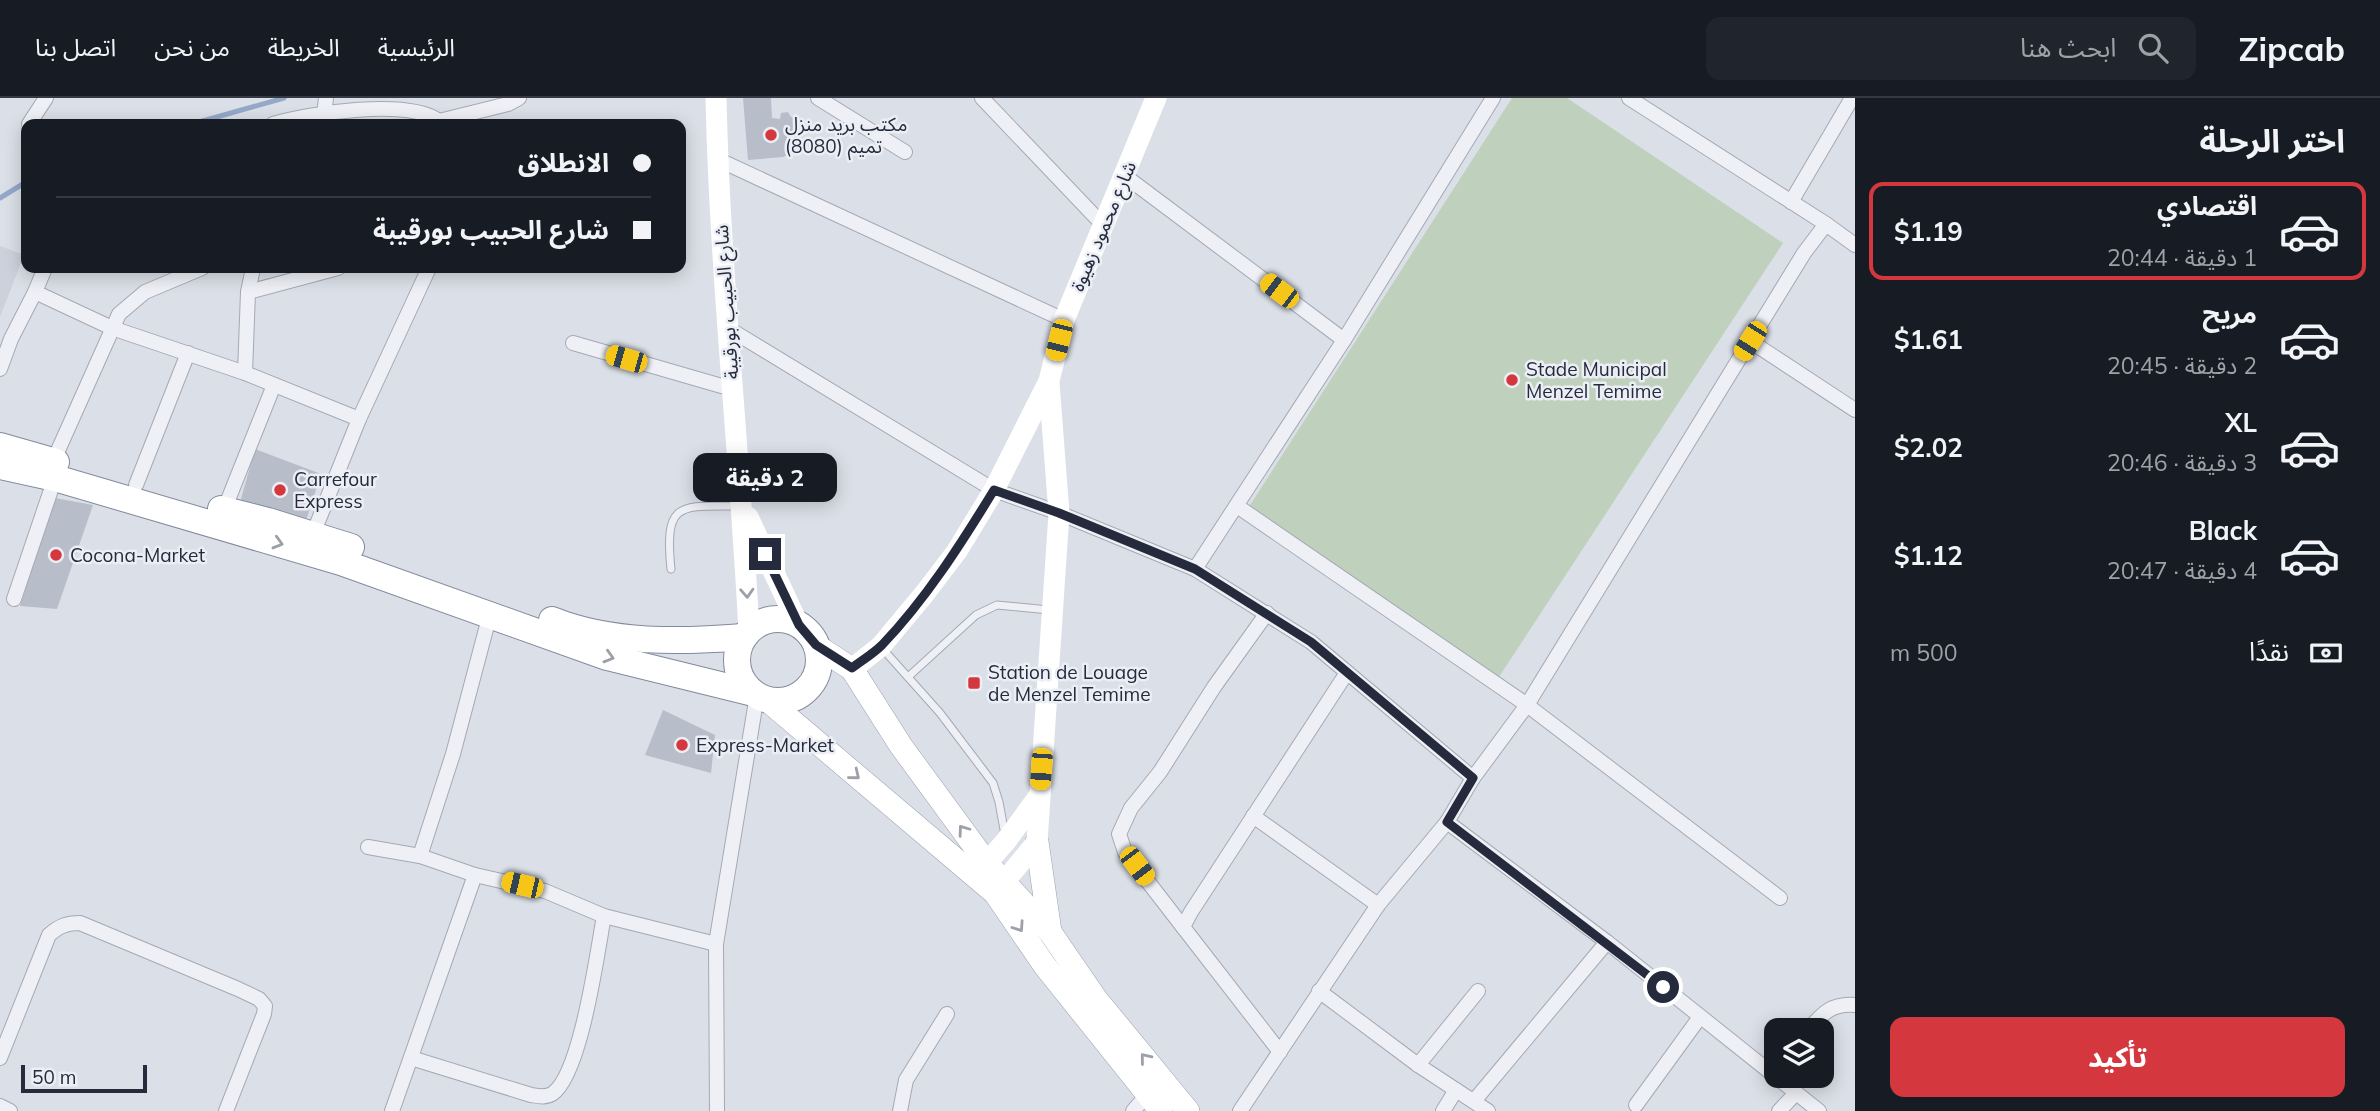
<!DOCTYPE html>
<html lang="ar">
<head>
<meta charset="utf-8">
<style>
	:root { --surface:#171b24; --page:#20242c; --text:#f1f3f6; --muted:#9ea1a6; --line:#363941; --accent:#d5373e }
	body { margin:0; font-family:Mulish,"Noto Sans Arabic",sans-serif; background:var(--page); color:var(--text); direction:rtl; height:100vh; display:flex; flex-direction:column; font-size:26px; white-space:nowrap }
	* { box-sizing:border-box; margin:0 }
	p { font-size:23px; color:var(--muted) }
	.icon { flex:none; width:38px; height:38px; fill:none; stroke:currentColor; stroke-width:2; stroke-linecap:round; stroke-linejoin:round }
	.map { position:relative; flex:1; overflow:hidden; direction:ltr }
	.drawer { display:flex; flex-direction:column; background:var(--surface); width:525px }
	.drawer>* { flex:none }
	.guide { position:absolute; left:21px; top:21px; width:665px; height:154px; border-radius:14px; box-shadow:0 4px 18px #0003; direction:rtl; display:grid; align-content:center; height:154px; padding:0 35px; background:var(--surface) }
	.fabs { position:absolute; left:1764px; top:920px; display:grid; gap:14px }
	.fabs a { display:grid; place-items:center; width:70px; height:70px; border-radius:14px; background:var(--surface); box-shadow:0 4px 18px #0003; font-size:35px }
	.scale { position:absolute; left:21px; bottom:18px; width:126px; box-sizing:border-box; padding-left:7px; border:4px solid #252b3d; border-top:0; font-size:19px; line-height:24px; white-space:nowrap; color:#252b3d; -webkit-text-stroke:5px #ebeef4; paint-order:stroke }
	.end { position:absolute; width:32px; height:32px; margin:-16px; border:9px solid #252b3d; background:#fff; box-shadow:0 0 0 4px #fff }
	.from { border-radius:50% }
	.bubble { position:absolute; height:49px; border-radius:14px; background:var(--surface); box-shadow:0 4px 18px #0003; font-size:23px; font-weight:700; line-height:49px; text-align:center; direction:rtl }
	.car { position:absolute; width:21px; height:42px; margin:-21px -10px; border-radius:9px; box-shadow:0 0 5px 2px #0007; background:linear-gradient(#f5c518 24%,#345 0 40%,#f5c518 0 76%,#345 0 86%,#f5c518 0) }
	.guide b { display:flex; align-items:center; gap:24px; height:66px; font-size:26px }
	.guide b+b { border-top:2px solid var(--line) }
	.guide i { width:18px; height:18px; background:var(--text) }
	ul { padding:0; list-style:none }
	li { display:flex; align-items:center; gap:21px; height:98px; margin:0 14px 10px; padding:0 21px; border:4px solid transparent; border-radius:14px }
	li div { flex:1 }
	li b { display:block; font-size:26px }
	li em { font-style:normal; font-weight:700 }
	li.selected { border-color:var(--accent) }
	li>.icon { width:63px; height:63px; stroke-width:1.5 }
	h2 { padding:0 35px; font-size:32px; line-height:84px }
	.pay { display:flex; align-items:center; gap:18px; height:77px; padding:0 35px; font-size:26px }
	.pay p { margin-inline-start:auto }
	.cta { display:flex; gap:14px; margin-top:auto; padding:14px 35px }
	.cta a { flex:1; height:80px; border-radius:14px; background:var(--accent); color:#fff; font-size:28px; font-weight:700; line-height:80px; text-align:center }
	header { display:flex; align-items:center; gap:42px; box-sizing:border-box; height:98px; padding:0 35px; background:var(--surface); border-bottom:2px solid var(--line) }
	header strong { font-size:33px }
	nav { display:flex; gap:38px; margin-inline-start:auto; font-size:24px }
	.search { width:490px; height:63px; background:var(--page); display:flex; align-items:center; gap:18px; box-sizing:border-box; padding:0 24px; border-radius:14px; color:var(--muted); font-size:26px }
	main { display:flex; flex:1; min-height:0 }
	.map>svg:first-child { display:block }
</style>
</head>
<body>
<header>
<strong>Zipcab</strong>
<div class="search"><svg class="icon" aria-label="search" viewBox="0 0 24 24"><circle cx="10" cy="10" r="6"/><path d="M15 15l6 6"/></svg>ابحث هنا</div>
<nav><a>الرئيسية</a><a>الخريطة</a><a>من نحن</a><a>اتصل بنا</a></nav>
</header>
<main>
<section class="drawer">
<h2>اختر الرحلة</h2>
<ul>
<li class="selected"><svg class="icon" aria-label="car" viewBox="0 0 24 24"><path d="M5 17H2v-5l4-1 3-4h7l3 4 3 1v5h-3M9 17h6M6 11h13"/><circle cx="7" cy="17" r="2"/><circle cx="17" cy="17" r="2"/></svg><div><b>اقتصادي</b><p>1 دقيقة · 20:44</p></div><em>$1.19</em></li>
<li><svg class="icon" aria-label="car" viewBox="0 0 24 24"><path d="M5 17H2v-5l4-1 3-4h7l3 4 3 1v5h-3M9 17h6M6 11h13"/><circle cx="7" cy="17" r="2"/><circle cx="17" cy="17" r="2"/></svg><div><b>مريح</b><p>2 دقيقة · 20:45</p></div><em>$1.61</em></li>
<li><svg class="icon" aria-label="car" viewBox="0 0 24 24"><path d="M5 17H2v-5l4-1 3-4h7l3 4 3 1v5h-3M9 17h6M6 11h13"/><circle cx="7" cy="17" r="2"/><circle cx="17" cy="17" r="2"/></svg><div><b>XL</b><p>3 دقيقة · 20:46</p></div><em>$2.02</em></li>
<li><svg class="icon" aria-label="car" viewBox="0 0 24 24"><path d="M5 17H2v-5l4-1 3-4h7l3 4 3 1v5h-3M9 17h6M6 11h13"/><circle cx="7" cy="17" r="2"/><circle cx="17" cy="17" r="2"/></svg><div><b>Black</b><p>4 دقيقة · 20:47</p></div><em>$1.12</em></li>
</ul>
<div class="pay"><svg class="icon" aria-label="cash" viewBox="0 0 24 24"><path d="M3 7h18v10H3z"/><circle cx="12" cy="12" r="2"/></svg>نقدًا<p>500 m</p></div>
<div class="cta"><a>تأكيد</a></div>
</section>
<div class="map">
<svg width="1855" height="1013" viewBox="0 0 1855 1013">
	<rect width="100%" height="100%" fill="#dbdfe7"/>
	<path fill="#cdd1dc" d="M0 148 24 157 0 219Z"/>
	<path fill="#bfd1bc" d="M1512 0H1567L1783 145 1495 585 1243 418Z"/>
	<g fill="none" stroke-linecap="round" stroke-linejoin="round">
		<g stroke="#94a8c9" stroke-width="5">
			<path d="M192 26 284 0"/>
			<path d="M0 100 26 84"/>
		</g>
	</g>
	<g fill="#b8bdca">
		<path d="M743 0H771L772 20 780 21 781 15 788 14 791 19 798 18 796 53 783 59 748 62Z"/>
		<path d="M255 351 321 376 304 429 239 408Z"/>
		<path d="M55 400 93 407 57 511 20 508Z"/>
		<path d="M663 612 715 637 711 675 645 657Z"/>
	</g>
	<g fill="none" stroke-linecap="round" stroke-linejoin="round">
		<defs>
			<g id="lane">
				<path d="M671 471C664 402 680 408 740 408"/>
				<path d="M881 549 940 615 993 685 999 704 1005 737"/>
				<path d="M908 579 976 517 997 507 1049 512"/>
			</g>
			<g id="street">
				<path d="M818 0 905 54"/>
				<path d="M982 0 1104 128"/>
				<path d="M1629 0 1826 126"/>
				<path d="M439 23 508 6 519 0"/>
				<path d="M29 26 46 0"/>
				<path d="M273 26C311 15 408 0 439 23L440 26"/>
				<path d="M323 26 326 0"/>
				<path d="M717 61 1064 222"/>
				<path d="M1125 78 1344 242"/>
				<path d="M1791 104 1852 0"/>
				<path d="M35 194 45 170"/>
				<path d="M248 194 338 170"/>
				<path d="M726 229 994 392 1059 415 1195 471 1311 544 1473 680"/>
				<path d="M1750 243 1855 312"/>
				<path d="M573 245 732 291"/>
				<path d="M0 271 11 241 35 194 112 230 245 275 359 321 429 170"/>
				<path d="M245 275 248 194 253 170"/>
				<path d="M52 366 119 216 145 194 202 170"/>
				<path d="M136 387 188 255"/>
				<path d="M1237 408 1527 607 1780 800"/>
				<path d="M224 412 274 287"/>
				<path d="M313 436 359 321"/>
				<path d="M1195 471 1344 242 1493 0"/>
				<path d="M14 501 55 380"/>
				<path d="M1253 718 1378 807"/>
				<path d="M1447 724 1607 844 1819 1013"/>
				<path d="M368 749 420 758 475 777 545 793 604 818 716 846"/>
				<path d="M420 758 453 656 490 516"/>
				<path d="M1183 829 1125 754 1119 736 1131 710 1160 674 1214 589 1267 515"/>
				<path d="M1319 893 1418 967 1488 1013"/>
				<path d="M1807 933C1822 916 1831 905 1855 907"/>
				<path d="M1280 954 1183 829 1191 814 1346 576"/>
				<path d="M0 960 49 837C59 828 67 825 80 825L238 891 259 901 265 908 264 916 226 1013"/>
				<path d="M411 960 531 997C538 998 545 1000 552 996 581 977 597 855 604 818"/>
				<path d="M1418 967 1478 893"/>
				<path d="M1474 1003 1607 844"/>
				<path d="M1636 1007 1700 919"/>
				<path d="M0 1008 10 1013"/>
				<path d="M392 1013 475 777"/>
				<path d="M717 1013 716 846 757 597"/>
				<path d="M900 1013 906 982 947 916"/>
				<path d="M1133 1013 1148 996"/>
				<path d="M1240 1013 1378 807 1447 724 1473 680 1527 607 1804 155 1826 126 1855 147"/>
				<path d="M1443 1013 1456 992"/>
				<path d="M1779 1013 1796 995"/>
			</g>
			<g id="primary">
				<path d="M815 547 852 571 901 648 986 764 1050 834 1096 901 1188 1013"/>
				<path d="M766 601 995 795 1045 868 1161 1013"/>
				<path d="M1037 744 1050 834"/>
			</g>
			<g id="highway">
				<path d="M0 348 56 364"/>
				<path d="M0 368 55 380 341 464 607 559 753 595"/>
				<path d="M221 411 268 423 351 449"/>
				<circle cx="778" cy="562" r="41"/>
				<path d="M552 522C611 546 682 544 744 539"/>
			</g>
		</defs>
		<use href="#lane" stroke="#a4a9b4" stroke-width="9"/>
		<use href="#street" stroke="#a4a9b4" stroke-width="16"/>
		<use href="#primary" stroke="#9aa1b3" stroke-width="24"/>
		<use href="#highway" stroke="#828a9e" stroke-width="28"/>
		<use href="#lane" stroke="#eef0f5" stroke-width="7"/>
		<use href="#street" stroke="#eef0f5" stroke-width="14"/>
		<g stroke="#fff" stroke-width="21">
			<path d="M716 0C720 179 740 356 749 534"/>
			<path d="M748 419 799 528"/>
			<path d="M852 571 881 548 925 495 957 453 994 392 1049 283 1064 222 1156 0"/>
			<path d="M976 777 1006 743 1039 698"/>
			<path d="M995 795 1037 744 1059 415 1049 285"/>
		</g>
		<use href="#primary" stroke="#fff" stroke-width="23"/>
		<use href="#highway" stroke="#fff" stroke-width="26"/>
	</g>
	<defs><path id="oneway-chevron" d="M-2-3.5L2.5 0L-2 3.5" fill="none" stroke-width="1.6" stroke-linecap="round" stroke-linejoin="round" transform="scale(1.75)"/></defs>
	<g stroke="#9da0a8">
		<use href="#oneway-chevron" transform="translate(278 445) rotate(16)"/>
		<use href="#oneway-chevron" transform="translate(747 495) rotate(87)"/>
		<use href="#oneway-chevron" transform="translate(609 559) rotate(17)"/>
		<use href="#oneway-chevron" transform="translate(855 677) rotate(39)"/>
		<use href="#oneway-chevron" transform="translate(963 732) rotate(-126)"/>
		<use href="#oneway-chevron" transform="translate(1019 829) rotate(56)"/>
		<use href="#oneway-chevron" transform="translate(1145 960) rotate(-129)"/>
	</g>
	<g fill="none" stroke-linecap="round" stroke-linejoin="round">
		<path stroke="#252b3d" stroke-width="9" d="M765 456 799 527 816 547 852 570C861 563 873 556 882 547 926 501 961 446 994 392L1059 415 1195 471 1311 544 1473 680 1447 724 1663 889"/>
	</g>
	<g fill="#d5373e" stroke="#ebeef4" stroke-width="2.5">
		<circle cx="771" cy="37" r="7"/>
		<circle cx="1512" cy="282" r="7"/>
		<circle cx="280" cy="392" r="7"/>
		<circle cx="56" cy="457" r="7"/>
		<rect x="967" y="578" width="14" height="14" rx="3.5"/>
		<circle cx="682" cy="647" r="7"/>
	</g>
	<g text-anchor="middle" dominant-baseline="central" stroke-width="5" stroke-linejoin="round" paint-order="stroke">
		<g font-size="19" fill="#252b3d" stroke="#ebeef4" text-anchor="start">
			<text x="785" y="26">مكتب بريد منزل<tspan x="785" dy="22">تميم (8080)</tspan></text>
			<text x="1526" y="271">Stade Municipal<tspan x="1526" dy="22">Menzel Temime</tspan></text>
			<text x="294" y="381">Carrefour<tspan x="294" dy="22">Express</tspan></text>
			<text x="70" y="457">Cocona-Market</text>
			<text x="988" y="574">Station de Louage<tspan x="988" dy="22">de Menzel Temime</tspan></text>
			<text x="696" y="647">Express-Market</text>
		</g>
		<g font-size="19" fill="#252b3d" stroke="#ebeef4">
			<text transform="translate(1103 128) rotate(-67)">شارع محمود زهيوة</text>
			<text transform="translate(726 204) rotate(-94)">شارع الحبيب بورقيبة</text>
		</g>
	</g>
</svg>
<div class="fabs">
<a><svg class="icon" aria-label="layers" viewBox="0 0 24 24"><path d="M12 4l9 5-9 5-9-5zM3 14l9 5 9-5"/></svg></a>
</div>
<div class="scale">50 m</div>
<i class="end from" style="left:1663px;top:889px"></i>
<i class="end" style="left:765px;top:456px"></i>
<div class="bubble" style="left:693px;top:355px;width:144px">2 دقيقة</div>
<i class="car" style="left:1279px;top:193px;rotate:307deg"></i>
<i class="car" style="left:1059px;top:242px;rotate:194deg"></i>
<i class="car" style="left:1750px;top:243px;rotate:212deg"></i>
<i class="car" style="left:626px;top:261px;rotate:286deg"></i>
<i class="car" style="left:1041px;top:671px;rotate:184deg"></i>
<i class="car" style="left:1137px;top:768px;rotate:143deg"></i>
<i class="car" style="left:522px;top:787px;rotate:283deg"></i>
<div class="guide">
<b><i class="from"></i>الانطلاق</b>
<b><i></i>شارع الحبيب بورقيبة</b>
</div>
</div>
</main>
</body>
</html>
